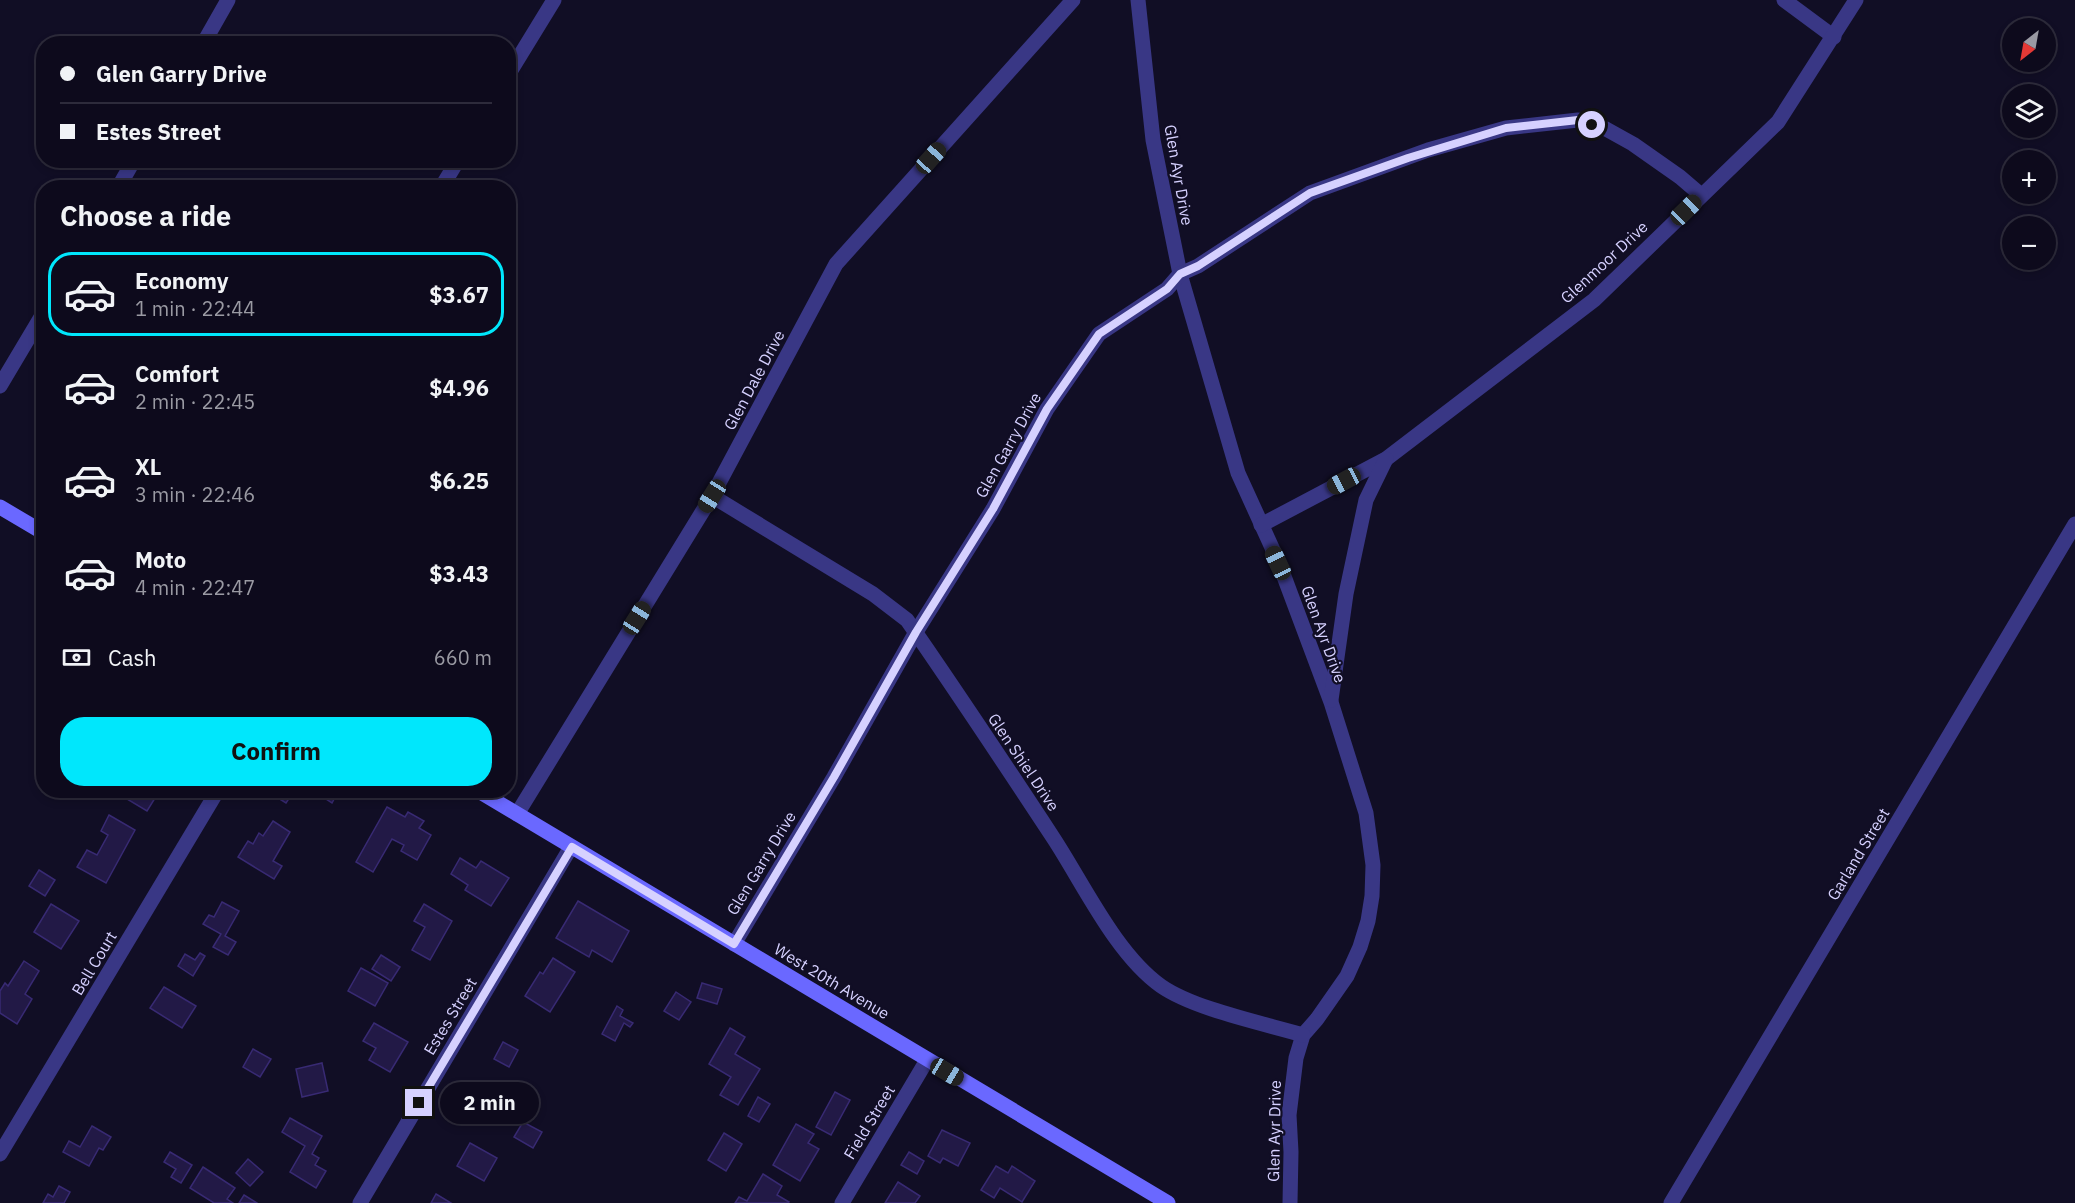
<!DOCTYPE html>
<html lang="en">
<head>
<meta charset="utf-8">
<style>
	:root { --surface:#0d0a1c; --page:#161325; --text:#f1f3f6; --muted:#9a9aa3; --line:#2d2b3b; --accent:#00e7fc }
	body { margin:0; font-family:"IBM Plex Sans",sans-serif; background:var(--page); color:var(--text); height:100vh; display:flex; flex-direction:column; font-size:22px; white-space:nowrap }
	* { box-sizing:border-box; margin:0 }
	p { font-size:20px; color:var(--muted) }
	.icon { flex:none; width:33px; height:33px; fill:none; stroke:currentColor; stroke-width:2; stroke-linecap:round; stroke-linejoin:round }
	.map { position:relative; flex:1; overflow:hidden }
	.side { position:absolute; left:36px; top:180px; width:480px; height:618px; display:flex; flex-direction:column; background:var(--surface); border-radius:24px; box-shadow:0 3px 9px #0003,0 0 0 2px var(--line) }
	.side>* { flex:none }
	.top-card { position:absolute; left:36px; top:36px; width:480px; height:132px; border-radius:24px; box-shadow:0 3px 9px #0003,0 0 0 2px var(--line); display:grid; align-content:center; height:132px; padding:0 24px; background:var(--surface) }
	.needle { width:39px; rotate:211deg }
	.buttons { position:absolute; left:2002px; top:18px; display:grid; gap:12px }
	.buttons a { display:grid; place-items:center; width:54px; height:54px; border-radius:50%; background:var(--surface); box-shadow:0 3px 9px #0003,0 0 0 2px var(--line); font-size:30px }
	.end { position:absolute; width:27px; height:27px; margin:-14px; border:8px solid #d6d1ff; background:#111; box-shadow:0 0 0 3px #111 }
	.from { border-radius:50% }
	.bubble { position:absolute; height:42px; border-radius:21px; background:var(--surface); box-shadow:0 3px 9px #0003,0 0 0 2px var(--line); font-size:20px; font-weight:700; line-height:42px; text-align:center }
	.car { position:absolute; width:18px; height:36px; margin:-18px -9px; border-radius:8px; box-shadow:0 0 4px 2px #0007; background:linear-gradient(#222 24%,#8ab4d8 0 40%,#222 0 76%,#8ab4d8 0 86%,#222 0) }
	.top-card b { display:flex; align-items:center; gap:21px; height:57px; font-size:22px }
	.top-card b+b { border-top:2px solid var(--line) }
	.top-card i { width:15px; height:15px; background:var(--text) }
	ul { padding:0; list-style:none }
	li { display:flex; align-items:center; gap:18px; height:84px; margin:0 12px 9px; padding:0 12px; border:3px solid transparent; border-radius:24px }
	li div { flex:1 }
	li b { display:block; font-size:22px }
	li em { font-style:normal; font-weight:700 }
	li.active { border-color:var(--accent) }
	li>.icon { width:54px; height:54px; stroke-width:1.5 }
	h2 { padding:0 24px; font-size:27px; line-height:72px }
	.pay { display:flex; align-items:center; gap:15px; height:66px; padding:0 24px; font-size:22px }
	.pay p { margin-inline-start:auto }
	.cta { display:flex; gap:12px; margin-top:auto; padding:12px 24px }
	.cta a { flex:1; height:69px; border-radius:24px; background:var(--accent); color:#111; font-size:24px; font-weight:700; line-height:69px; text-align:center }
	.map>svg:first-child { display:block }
</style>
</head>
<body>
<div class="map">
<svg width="2075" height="1203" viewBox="0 0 2075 1203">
	<rect width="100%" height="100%" fill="#110e25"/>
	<g fill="#221946" stroke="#382a73" stroke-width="1.5">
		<path d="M160 790 147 811 127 799 132 790Z"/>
		<path d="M265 790H306L301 799 292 794 286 803Z"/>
		<path d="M312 790H339L332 803Z"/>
		<path d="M387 807 405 817 408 812 424 821 419 828 431 835 417 860 401 851 404 845 392 839 373 872 356 862Z"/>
		<path d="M109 815 135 830 106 883 77 867 87 850 97 855 108 835 101 831Z"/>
		<path d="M273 821 290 832 273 861 282 866 274 879 238 857 248 841 253 844 259 833 263 836Z"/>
		<path d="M460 858 476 868 481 861 509 878 491 906 465 890 468 885 451 874Z"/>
		<path d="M39 870 55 880 45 896 29 886Z"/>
		<path d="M578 901 629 931 612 962 592 950 589 957 556 938Z"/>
		<path d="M222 902 239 911 225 936 236 942 228 955 213 947 221 934 203 924 209 915 214 917Z"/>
		<path d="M51 904 79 921 61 949 34 932Z"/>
		<path d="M424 904 452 921 430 960 412 950 425 927 414 921Z"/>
		<path d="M200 953 205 956 193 976 178 966 185 954 195 960Z"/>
		<path d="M381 955 400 967 391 981 372 969Z"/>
		<path d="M553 958 575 972 550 1012 525 996 540 972 543 974Z"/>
		<path d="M24 961 39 971 25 994 32 999 17 1024 0 1013V991L5 983 8 986Z"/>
		<path d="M361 968 388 983 375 1006 348 991Z"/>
		<path d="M702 983 722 989 717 1004 697 998Z"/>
		<path d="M164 987 196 1006 182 1028 150 1008Z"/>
		<path d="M676 992 691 1002 679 1020 664 1011Z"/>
		<path d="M617 1006 623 1010 620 1016 633 1023 630 1027 624 1023 615 1041 602 1034Z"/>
		<path d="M374 1023 408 1042 390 1072 369 1060 376 1048 363 1041Z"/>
		<path d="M730 1028 745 1037 735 1054 760 1069 738 1105 720 1095 731 1077 709 1064Z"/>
		<path d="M503 1042 518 1050 509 1067 494 1059Z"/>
		<path d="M253 1049 271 1059 260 1077 243 1067Z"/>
		<path d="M322 1063 328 1091 302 1097 296 1069Z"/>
		<path d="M835 1092 850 1100 831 1135 816 1127Z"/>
		<path d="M758 1097 770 1104 759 1122 748 1116Z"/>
		<path d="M290 1118 322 1136 312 1154 319 1158 315 1165 326 1171 316 1188 290 1172 305 1146 282 1132Z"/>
		<path d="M523 1122 542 1132 533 1148 514 1137Z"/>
		<path d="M796 1124 814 1134 808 1143 819 1149 800 1181 773 1165Z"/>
		<path d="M92 1126 111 1137 103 1150 99 1148 89 1166 63 1152 69 1141 80 1147Z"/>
		<path d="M942 1130 970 1143 958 1166 943 1158 940 1163 928 1156Z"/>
		<path d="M724 1133 742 1144 726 1171 708 1160Z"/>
		<path d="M470 1143 497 1158 484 1181 457 1166Z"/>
		<path d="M170 1152 192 1165 181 1183 171 1177 176 1169 164 1162Z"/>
		<path d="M909 1152 924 1161 917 1174 901 1165Z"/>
		<path d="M248 1159 263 1172 250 1186 236 1173Z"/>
		<path d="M996 1166 1008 1173 1012 1166 1035 1181 1022 1202 1000 1188 994 1198 981 1190Z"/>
		<path d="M203 1167 235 1188 227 1199 233 1203H214L190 1188Z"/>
		<path d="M763 1174 782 1186 777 1195 789 1202 788 1203H735L739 1197 747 1201Z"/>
		<path d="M898 1182 920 1196 915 1203H885Z"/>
		<path d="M59 1186 70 1192 64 1203H43L48 1194 53 1197Z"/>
		<path d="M436 1194 451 1203H431Z"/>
		<path d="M244 1195 257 1203H239Z"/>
	</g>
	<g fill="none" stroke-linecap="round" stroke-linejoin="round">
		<g stroke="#393785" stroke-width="15">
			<path d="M1138 0 1153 140 1180 274 1238 473 1279 563 1331 702 1366 813 1373 865 1372 896 1368 921 1360 947 1347 976 1317 1019 1303 1035 1296 1058 1289 1115 1291 1152 1290 1203"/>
			<path d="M1784 0 1834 37"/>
			<path d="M203 44 228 0"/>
			<path d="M508 75 554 0"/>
			<path d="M118 188 134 160"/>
			<path d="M441 188 458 160"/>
			<path d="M0 386 44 312"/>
			<path d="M712 496 873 594 907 620C957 692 1006 766 1054 839 1084 885 1116 954 1161 986 1194 1009 1262 1023 1303 1035"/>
			<path d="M1261 525 1386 459 1594 300 1778 122 1856 0"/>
			<path d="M1331 700 1346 594 1366 500 1386 459"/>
			<path d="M517 814 712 496 836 264 1073 0"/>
			<path d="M734 944 834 777 916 632 993 509 1047 409 1099 334 1167 289 1180 274 1198 266 1310 193 1428 150 1506 128 1578 120 1606 129 1633 144 1680 177 1701 195"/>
			<path d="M0 1154 218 790"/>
			<path d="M360 1203 571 847"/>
			<path d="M842 1203 927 1060"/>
			<path d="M1671 1203 2075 524"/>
		</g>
		<g stroke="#6a68ff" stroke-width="15">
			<path d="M0 507 44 533"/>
			<path d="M477 790 1168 1203"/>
		</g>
	</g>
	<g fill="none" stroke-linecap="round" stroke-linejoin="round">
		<path stroke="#d6d1ff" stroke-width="8" d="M419 1103 572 847 734 944 834 777 916 632 993 509 1047 409 1099 334 1167 289 1180 274 1198 266 1310 193 1408 158 1506 128 1578 120 1592 125"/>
	</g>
	<g text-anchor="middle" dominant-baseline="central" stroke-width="4.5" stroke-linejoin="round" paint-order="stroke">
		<g font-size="16" fill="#d6d1ff" stroke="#110e25">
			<text transform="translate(1179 175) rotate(80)">Glen Ayr Drive</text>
			<text transform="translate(1604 262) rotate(-43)">Glenmoor Drive</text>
			<text transform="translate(754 380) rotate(-62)">Glen Dale Drive</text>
			<text transform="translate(1008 445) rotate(-61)">Glen Garry Drive</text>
			<text transform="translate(1324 634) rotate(70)">Glen Ayr Drive</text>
			<text transform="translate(1024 762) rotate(56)">Glen Shiel Drive</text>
			<text transform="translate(1858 854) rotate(-59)">Garland Street</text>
			<text transform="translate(761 863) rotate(-59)">Glen Garry Drive</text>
			<text transform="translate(94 963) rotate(-59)">Bell Court</text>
			<text transform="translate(832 981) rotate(31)">West 20th Avenue</text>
			<text transform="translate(450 1016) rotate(-59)">Estes Street</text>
			<text transform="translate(869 1122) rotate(-59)">Field Street</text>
			<text transform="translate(1274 1131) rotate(-89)">Glen Ayr Drive</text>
		</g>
	</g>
</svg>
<div class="buttons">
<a><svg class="needle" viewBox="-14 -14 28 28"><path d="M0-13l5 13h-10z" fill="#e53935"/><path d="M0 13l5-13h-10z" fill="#9a9aa3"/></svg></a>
<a><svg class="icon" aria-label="layers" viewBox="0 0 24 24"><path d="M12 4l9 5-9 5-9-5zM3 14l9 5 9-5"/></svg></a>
<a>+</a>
<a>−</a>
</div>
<i class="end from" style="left:1592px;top:125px"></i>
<i class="end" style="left:419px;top:1103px"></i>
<div class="bubble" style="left:440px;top:1082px;width:99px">2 min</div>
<i class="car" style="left:931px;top:158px;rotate:42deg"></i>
<i class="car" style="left:1686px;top:210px;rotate:46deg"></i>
<i class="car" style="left:1344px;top:481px;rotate:242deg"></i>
<i class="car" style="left:712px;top:496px;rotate:212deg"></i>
<i class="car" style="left:1278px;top:563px;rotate:335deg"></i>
<i class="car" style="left:637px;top:618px;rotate:32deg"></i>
<i class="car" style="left:947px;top:1072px;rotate:121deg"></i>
<div class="top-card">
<b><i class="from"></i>Glen Garry Drive</b>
<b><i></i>Estes Street</b>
</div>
<section class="side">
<h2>Choose a ride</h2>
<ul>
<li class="active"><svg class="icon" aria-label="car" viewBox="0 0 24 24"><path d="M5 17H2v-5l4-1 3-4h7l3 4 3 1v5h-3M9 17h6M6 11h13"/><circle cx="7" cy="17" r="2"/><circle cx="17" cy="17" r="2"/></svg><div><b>Economy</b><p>1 min · 22:44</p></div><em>$3.67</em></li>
<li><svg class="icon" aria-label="car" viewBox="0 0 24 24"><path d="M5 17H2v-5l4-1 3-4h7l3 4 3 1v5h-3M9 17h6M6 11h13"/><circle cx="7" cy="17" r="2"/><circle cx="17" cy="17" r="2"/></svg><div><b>Comfort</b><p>2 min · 22:45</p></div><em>$4.96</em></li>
<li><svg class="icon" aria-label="car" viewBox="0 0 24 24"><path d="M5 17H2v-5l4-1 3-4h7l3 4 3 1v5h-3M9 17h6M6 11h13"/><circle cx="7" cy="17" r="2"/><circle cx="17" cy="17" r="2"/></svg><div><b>XL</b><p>3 min · 22:46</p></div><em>$6.25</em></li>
<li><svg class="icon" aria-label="car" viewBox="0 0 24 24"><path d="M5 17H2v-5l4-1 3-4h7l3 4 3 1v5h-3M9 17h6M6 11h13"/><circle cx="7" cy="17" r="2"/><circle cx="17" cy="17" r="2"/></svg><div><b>Moto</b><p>4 min · 22:47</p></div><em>$3.43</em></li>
</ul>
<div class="pay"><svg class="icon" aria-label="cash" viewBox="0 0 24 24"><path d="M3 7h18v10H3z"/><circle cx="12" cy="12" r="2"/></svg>Cash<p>660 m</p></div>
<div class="cta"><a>Confirm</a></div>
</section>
</div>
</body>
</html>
